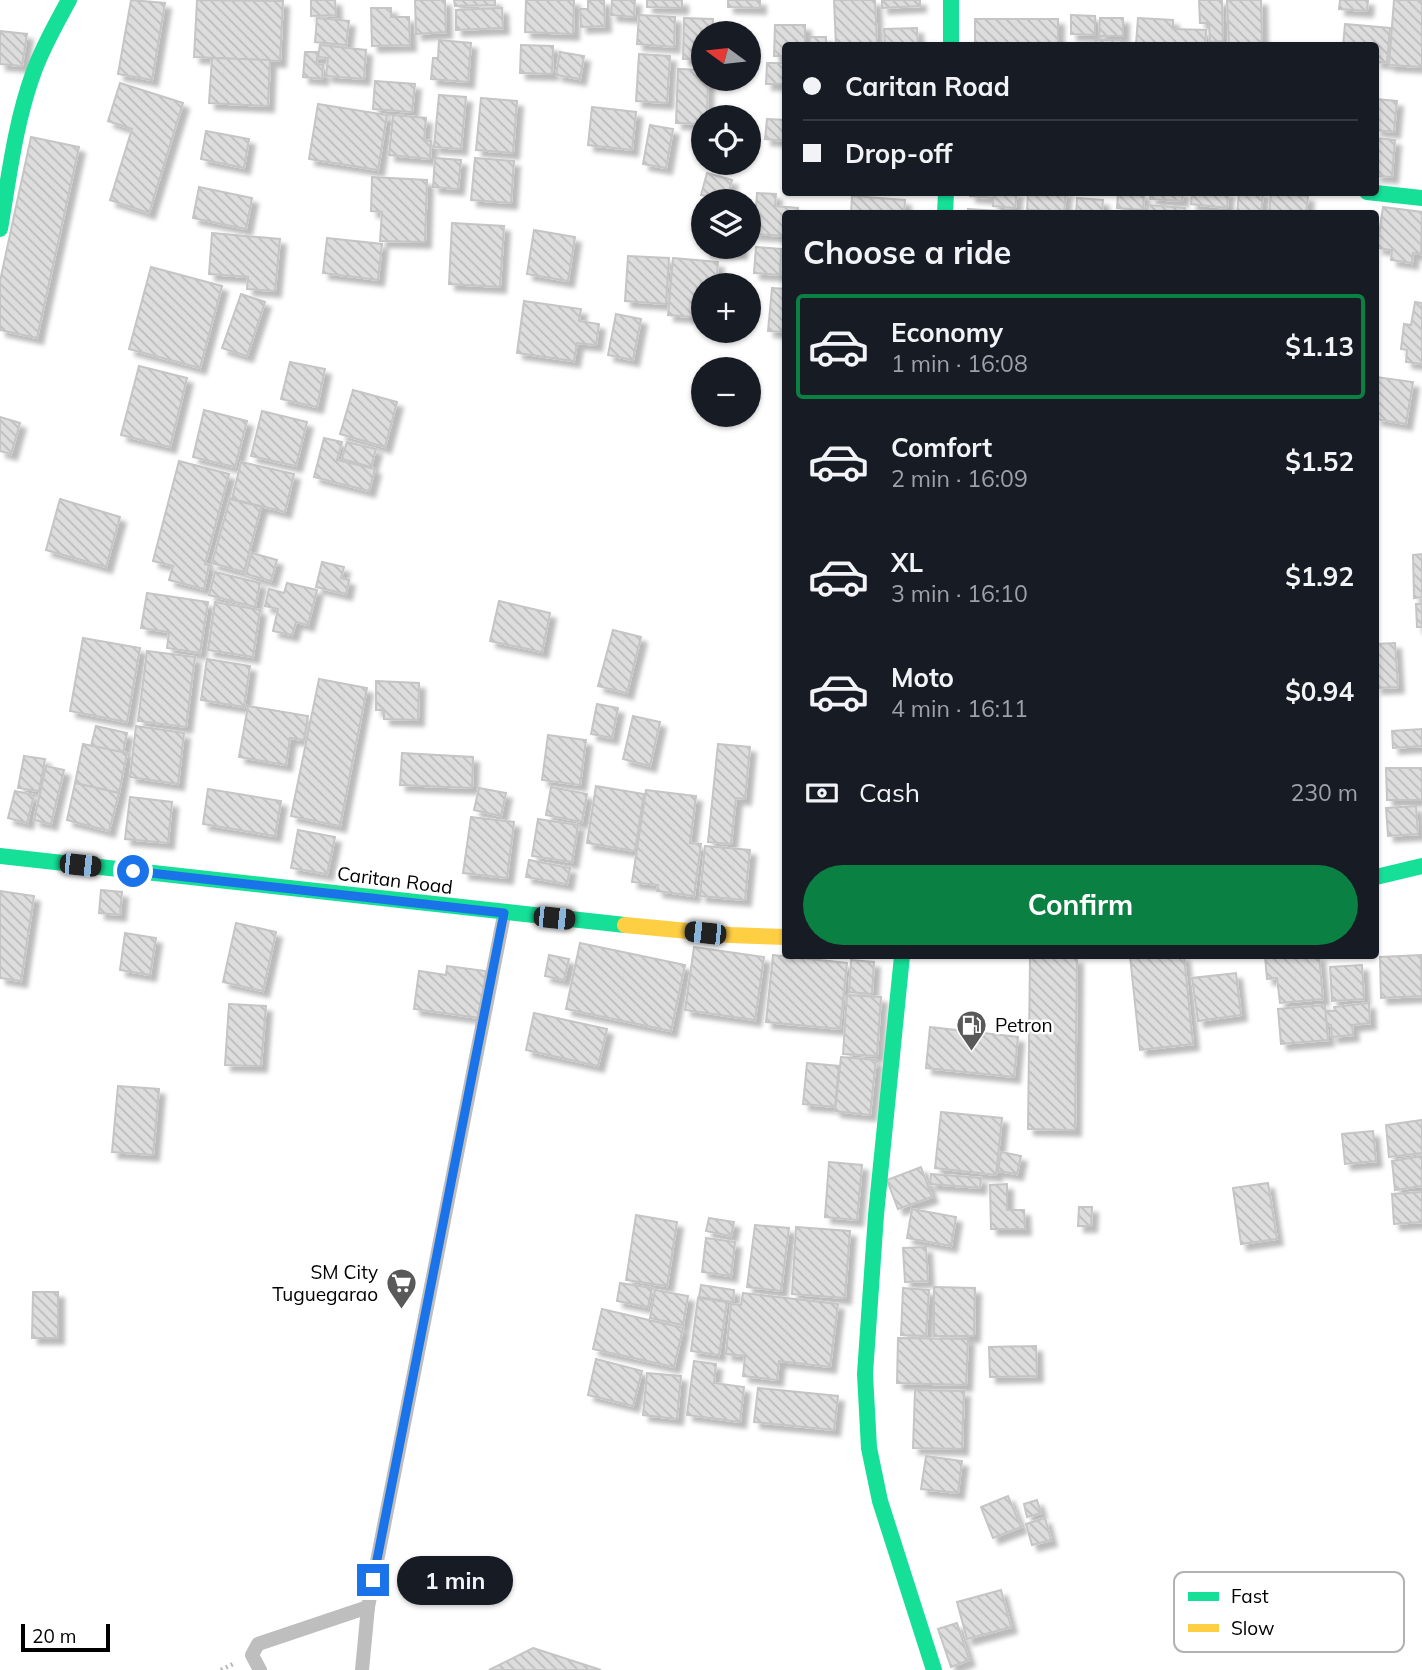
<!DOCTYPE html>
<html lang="en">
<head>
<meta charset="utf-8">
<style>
	:root { --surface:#171b24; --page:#242831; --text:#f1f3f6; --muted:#9ea1a6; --line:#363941; --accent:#0b8043 }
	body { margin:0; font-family:Mulish,sans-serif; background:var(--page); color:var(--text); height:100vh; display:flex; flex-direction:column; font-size:26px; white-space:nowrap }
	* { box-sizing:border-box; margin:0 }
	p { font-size:23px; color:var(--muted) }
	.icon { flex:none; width:38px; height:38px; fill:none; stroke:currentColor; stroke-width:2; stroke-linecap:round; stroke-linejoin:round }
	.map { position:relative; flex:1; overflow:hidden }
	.sheet { position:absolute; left:782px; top:210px; width:597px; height:749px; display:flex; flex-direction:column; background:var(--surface); border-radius:7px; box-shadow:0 2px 5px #0004 }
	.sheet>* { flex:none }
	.banner { position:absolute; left:782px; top:42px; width:597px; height:154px; border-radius:7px; box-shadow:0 2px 5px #0004; display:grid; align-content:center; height:154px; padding:0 21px; background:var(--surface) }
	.needle { width:46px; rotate:285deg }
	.buttons { position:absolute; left:691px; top:21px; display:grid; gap:14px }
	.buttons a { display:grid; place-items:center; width:70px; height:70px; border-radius:50%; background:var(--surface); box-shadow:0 2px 5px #0004; font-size:35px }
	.scale { position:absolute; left:21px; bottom:18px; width:89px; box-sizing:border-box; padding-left:7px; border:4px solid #000; border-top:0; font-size:19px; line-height:24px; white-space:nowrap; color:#000; -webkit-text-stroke:5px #fff; paint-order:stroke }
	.end { position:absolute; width:32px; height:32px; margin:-16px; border:9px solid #1a73e8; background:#fff; box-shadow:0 0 0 4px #fff }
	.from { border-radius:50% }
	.bubble { position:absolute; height:49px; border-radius:24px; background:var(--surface); box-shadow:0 2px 5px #0004; font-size:23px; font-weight:700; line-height:49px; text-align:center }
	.car { position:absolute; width:21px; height:42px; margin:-21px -10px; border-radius:9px; box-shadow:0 0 5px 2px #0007; background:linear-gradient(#222 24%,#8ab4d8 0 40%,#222 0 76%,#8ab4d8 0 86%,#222 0) }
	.banner b { display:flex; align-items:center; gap:24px; height:66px; font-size:26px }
	.banner b+b { border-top:2px solid var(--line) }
	.banner i { width:18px; height:18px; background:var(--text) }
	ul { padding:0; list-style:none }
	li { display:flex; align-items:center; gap:21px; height:105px; margin:0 14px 10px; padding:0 7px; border:4px solid transparent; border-radius:7px }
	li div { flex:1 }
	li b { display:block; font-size:26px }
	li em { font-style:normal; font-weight:700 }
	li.on { border-color:var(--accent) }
	li>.icon { width:63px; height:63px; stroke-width:1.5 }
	h2 { padding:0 21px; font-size:32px; line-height:84px }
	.pay { display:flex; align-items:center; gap:18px; height:77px; padding:0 21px; font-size:26px }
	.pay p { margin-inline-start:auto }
	.cta { display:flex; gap:14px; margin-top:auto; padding:14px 21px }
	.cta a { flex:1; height:80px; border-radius:42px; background:var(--accent); color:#fff; font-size:28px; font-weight:700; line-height:80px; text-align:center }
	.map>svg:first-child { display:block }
</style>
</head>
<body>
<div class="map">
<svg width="1422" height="1670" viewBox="0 0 1422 1670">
	<defs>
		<pattern id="building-back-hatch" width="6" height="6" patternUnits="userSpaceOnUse" patternTransform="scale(1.75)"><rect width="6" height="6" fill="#ddd"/><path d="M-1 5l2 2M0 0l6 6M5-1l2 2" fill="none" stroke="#bcbcbc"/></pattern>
		<filter id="shadow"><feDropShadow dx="6" dy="6" stdDeviation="2" flood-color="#0004"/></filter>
	</defs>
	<rect width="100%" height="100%" fill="#fff"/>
	<g fill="url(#building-back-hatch)" stroke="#c5c5c5" stroke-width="2" filter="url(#shadow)">
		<path d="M131 0 165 3 152 80 118 74Z"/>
		<path d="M197 0 283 1 280 61 194 57Z"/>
		<path d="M311 0H335L336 15 311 16Z"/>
		<path d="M415 0H445L446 32 416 34Z"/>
		<path d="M454 0H495V5L455 6Z"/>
		<path d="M526 0H574L573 34 525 32Z"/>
		<path d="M588 0H604L605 26 581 27 580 9H588Z"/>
		<path d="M612 0H635L634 17 611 15Z"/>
		<path d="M647 0H682V8L647 7Z"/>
		<path d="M728 0H760V8L728 7Z"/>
		<path d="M834 0H875L877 44 836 46Z"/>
		<path d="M882 0H920V6L882 8Z"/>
		<path d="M1199 0H1222L1223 41 1210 42 1209 23H1200Z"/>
		<path d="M1227 0H1261L1262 46H1229Z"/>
		<path d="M1340 0H1368L1367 11 1339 9Z"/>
		<path d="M1394 0H1422V67L1389 65Z"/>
		<path d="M371 8H391V17H409L410 45 372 46Z"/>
		<path d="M502 8 503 28 456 30V10Z"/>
		<path d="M639 15 675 17 674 47 637 44Z"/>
		<path d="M1071 15 1095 16V35L1071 34Z"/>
		<path d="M317 18 349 21 346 45 315 42Z"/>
		<path d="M684 18 713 19 712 33H704V59H683Z"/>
		<path d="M1100 18H1123V36H1099Z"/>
		<path d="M1138 18 1173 20V29L1206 30 1205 46 1136 44Z"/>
		<rect x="975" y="19" width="83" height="27"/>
		<path d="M1345 24 1390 28 1387 63 1376 62V46H1343Z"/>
		<path d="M775 25H805V46H786V56H774Z"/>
		<path d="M917 28 918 46H885L884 29Z"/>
		<path d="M0 31 27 34 22 66 0 64Z"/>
		<rect x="810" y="37" width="16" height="9"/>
		<path d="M439 40 471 43 468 82 431 79 433 58H438Z"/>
		<rect x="1096" y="40" width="25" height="6"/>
		<path d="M320 45 366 50 364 79 326 76 328 58 318 57Z"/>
		<path d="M521 45 553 46 552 74 520 73Z"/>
		<path d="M305 52H318L316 64 323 65 322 79 303 77Z"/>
		<path d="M560 52 584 56 580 79 556 75Z"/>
		<path d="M639 54 670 56 667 103 636 101Z"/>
		<path d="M212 58 270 60 268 106 209 103Z"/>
		<path d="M767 63H786V84H766Z"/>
		<path d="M678 69 704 70V79H708L707 117H704V124L676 123Z"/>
		<path d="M375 81 415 84 412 112 373 109Z"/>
		<path d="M120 83 183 103 149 213 110 200 132 129 108 121Z"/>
		<path d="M439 95 466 97 461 149 434 147Z"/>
		<path d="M481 98 517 101 513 153 476 150Z"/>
		<path d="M1376 99 1397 101 1394 132 1376 130Z"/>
		<path d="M318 104 387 115 378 170 309 159Z"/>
		<path d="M592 107 636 112 632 150 588 145Z"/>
		<path d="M393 115 426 118 424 140 431 141 430 159 389 155Z"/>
		<path d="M767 119 786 120V141L765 139Z"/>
		<path d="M650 125 673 129 666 168 643 164Z"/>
		<path d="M206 131 249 139 244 168 201 159Z"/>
		<path d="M31 137 79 147 37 338 0 330V281Z"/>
		<path d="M1376 138 1395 140 1392 177 1376 176Z"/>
		<path d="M435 158 461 160 458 189 433 187Z"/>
		<path d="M475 158 514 161 511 203 471 200Z"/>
		<path d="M707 173 732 180 726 201 701 195Z"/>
		<path d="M372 177 427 180 425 242 380 241 382 212 371 211Z"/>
		<path d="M199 187 252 198 246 229 193 218Z"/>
		<path d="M970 192H1017L1015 208 993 206V198L970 196Z"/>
		<path d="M1028 192H1066L1064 212 1027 210Z"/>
		<path d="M1118 192 1144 194 1143 210 1117 208Z"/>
		<path d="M1151 192H1183L1182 201 1150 199Z"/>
		<path d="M1192 192H1228L1227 208 1191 204Z"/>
		<path d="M1239 192H1263L1261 214H1237Z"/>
		<path d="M757 193 776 194 775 206 798 208V214H786V236L754 234Z"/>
		<path d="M1271 193 1308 196 1306 214H1269Z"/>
		<path d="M852 196 905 200 904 214H851Z"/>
		<path d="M1077 198 1103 200 1102 214H1076Z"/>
		<path d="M1148 205 1185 208 1184 214H1147Z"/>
		<path d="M1383 207 1422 212 1421 254 1413 253 1412 263 1391 260 1392 250 1377 248Z"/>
		<path d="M968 209 1032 213V214H968Z"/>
		<path d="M452 223 504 226 500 287 449 284Z"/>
		<path d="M534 230 575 237 568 281 527 274Z"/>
		<path d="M212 233 280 239 275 291 247 289 248 277 209 274Z"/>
		<path d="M327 238 382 244 378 280 323 273Z"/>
		<path d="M706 247H741V253L705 251Z"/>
		<path d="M756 247 781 249 780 275 754 273Z"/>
		<path d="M628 256 669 258 666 304 625 301Z"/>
		<path d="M673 258 718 262 716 285H704V318L668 315Z"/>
		<path d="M151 267 222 286 200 368 129 349Z"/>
		<path d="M772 288 786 289 784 332 768 331Z"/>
		<path d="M241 294 265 302 247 356 222 348Z"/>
		<path d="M524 301 581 309 579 321 599 324 596 345 577 343 574 361 517 353Z"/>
		<path d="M1415 302 1422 303V364L1406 362 1407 350 1401 349 1404 324 1411 325Z"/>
		<path d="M616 314 641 319 633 360 608 355Z"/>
		<path d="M290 362 325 369 317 407 281 399Z"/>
		<path d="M139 366 187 378 170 447 121 435Z"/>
		<path d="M1376 377 1413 382 1406 424 1376 419Z"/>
		<path d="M353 390 397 402 385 447 340 434Z"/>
		<path d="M204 410 247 421 235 467 193 457Z"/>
		<path d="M262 411 307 422 296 466 251 456Z"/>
		<path d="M0 417 20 423 11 454 0 451Z"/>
		<path d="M324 438 342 442 337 460 375 469 369 491 314 477Z"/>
		<path d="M347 442 376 449 371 467 342 459Z"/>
		<path d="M179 461 229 474 205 564 209 565 204 589 169 580 173 566 153 561Z"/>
		<path d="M241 462 294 474 285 512 232 499Z"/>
		<path d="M60 499 120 517 106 567 46 550Z"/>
		<path d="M230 499 261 507 244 572 212 563Z"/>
		<path d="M252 553 277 560 271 581 246 574Z"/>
		<path d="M1422 554V597L1414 598 1413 555Z"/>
		<path d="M322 562 344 567 341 578 349 580 346 594 316 587Z"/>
		<path d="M215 572 260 583 255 607 209 595Z"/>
		<path d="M287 583 317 590 308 625 296 622 292 635 273 631 278 609 265 606 269 589 284 593Z"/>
		<path d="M147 593 208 602 200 653 167 648 169 632 141 628Z"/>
		<path d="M499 601 550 613 542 652 490 641Z"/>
		<path d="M215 602 260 610 253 657 208 650Z"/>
		<path d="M1416 604H1422V627H1417Z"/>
		<path d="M613 630 641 637 627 693 598 686Z"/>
		<path d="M83 638 140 648 127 722 70 711Z"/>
		<path d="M1395 643 1398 687 1376 688V644Z"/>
		<path d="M147 651 195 657 186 727 138 721Z"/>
		<path d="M207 659 250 666 244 707 201 700Z"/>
		<path d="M319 679 367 688 340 826 291 816Z"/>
		<path d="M376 681 419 683 418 720 384 719V710H376Z"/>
		<path d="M597 704 618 708 612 738 591 734Z"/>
		<path d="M248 706 308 716 304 740 290 738 286 765 239 757Z"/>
		<path d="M633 716 660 722 650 766 623 759Z"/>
		<path d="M96 726 127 733 123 753 91 746Z"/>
		<path d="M136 726 184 733 178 784 130 777Z"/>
		<path d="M1422 729V746L1393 748 1392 731Z"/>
		<path d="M548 735 586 740 580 785 542 780Z"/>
		<path d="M83 744 127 753 119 793 75 783Z"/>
		<path d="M718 744 750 747 745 799 736 798 731 844 708 842Z"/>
		<path d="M402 753 473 757 472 788 400 785Z"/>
		<path d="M24 756 45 759 39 791 18 788Z"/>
		<path d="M46 766 64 770 51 824 34 820Z"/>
		<path d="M1386 768H1422V800H1387Z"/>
		<path d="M75 783 119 793 109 831 67 820Z"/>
		<path d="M596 786 644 794 635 851 587 843Z"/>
		<path d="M551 787 587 794 582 822 546 815Z"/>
		<path d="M479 788 506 793 501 816 474 810Z"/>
		<path d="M208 789 281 801 275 836 203 824Z"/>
		<path d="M646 790 696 796 690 843 701 844 694 896 657 891 658 885 632 882Z"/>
		<path d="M15 791 34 795 27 823 8 818Z"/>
		<path d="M130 797 172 802 168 843 125 839Z"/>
		<path d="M1416 806 1418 834 1388 836 1386 808Z"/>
		<path d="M471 817 514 822 507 878 463 873Z"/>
		<path d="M538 819 578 825 572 862 532 856Z"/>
		<path d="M298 830 335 837 327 874 291 868Z"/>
		<path d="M705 846 750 850 745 900 700 896Z"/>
		<path d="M529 860 570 868 567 884 526 877Z"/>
		<path d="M101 890 122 892 120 915 99 913Z"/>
		<path d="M0 891 34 896 21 981 0 978Z"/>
		<path d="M236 923 276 932 263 991 223 982Z"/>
		<path d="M125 933 156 938 150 975 120 970Z"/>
		<path d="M580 943 685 965 671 1031 566 1009Z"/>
		<path d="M694 947 764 957 755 1020 685 1010Z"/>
		<path d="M549 955 569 959 564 980 545 976Z"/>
		<path d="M773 955 847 963 840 1029 766 1022Z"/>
		<path d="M1421 955 1422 996 1381 998 1380 957Z"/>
		<path d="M1130 956H1184L1193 1044 1140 1050Z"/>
		<path d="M1265 956H1319L1323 999 1280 1003 1277 978 1267 979Z"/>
		<path d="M1030 958H1077L1075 1130 1028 1129Z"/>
		<path d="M851 960 874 962 872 994 849 992Z"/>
		<path d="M1362 965 1364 999 1332 1001 1330 967Z"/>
		<path d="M447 966 486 971 480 1018 414 1009 419 971 446 975Z"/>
		<path d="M1236 973 1241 1015 1198 1021 1192 978Z"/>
		<path d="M847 995 881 997 877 1056 843 1054Z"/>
		<path d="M1369 1003 1370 1023 1352 1025 1353 1035 1332 1037 1331 1025 1326 1026 1325 1011H1335L1334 1007Z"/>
		<path d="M229 1004 266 1006 261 1066 225 1065Z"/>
		<path d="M1325 1005 1328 1040 1281 1044 1278 1009Z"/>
		<path d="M534 1013 607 1029 598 1066 526 1050Z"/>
		<path d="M930 1027 1018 1037 1014 1077 926 1068Z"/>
		<path d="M841 1057 876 1060 870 1115 835 1111Z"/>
		<path d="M807 1063 839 1066 835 1107 803 1104Z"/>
		<path d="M118 1086 159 1089 153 1155 112 1152Z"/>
		<path d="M941 1112 1002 1118 996 1175 935 1168Z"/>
		<path d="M1422 1120V1153L1389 1157 1386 1125Z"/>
		<path d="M1373 1131 1376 1161 1345 1164 1342 1134Z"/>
		<path d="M1001 1152 1021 1156 1017 1174 998 1171Z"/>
		<path d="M1422 1156V1186L1395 1190 1392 1161Z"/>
		<path d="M829 1162 862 1165 857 1220 825 1217Z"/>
		<path d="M921 1167 932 1197 898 1209 887 1180Z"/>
		<path d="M931 1174 981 1178 980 1188 930 1184Z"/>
		<path d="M1268 1183 1277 1239 1241 1244 1233 1188Z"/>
		<path d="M1007 1184V1210H1024L1025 1229H991L990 1185Z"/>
		<path d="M1422 1192V1222L1394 1224 1392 1194Z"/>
		<path d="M1079 1207H1092L1091 1226H1078Z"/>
		<path d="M912 1209 956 1217 951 1246 907 1238Z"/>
		<path d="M636 1215 677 1222 667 1286 626 1280Z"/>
		<path d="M709 1218 734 1222 731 1236 706 1231Z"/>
		<path d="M755 1225 789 1228 781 1291 747 1287Z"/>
		<path d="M796 1227 850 1231 845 1298 792 1294Z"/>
		<path d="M706 1238 735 1242 731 1276 702 1272Z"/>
		<path d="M926 1247 928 1281 905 1282 903 1248Z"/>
		<path d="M620 1283 652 1288 648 1307 617 1301Z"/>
		<path d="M701 1285 734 1290 733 1302 699 1297Z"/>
		<path d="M934 1287 975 1288 974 1336H934Z"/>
		<path d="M903 1288 929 1290 926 1336 901 1335Z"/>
		<path d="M655 1290 688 1296 683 1325 650 1318Z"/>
		<path d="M33 1292H58V1338H32Z"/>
		<path d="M743 1293 838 1304 830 1367 779 1361 777 1380 743 1376 745 1356 726 1354 731 1304 741 1305Z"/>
		<path d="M698 1298 727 1302 719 1355 691 1351Z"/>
		<path d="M602 1309 683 1328 674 1367 593 1349Z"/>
		<path d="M898 1338 968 1339 966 1385 897 1383Z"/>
		<path d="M1036 1346 1037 1376 990 1377 989 1347Z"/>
		<path d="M596 1359 642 1371 633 1406 588 1395Z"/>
		<path d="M694 1361 716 1364 714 1383 744 1387 740 1422 687 1415Z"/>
		<path d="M647 1373 681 1376 677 1419 643 1415Z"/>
		<path d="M758 1388 838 1396 834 1430 754 1422Z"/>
		<path d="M915 1390 964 1391 962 1449 913 1448Z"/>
		<path d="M926 1456 962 1461 958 1493 921 1489Z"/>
		<path d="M1008 1496 1021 1527 993 1538 981 1507Z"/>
		<path d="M1037 1500 1041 1513 1027 1517 1024 1504Z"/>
		<path d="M1045 1518 1051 1540 1032 1545 1026 1524Z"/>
		<path d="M1001 1590 1011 1627 967 1639 957 1602Z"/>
		<path d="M957 1623 969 1660 951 1667 938 1629Z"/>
		<path d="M533 1648 601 1670H489Z"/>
	</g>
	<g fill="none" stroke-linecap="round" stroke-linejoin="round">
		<path stroke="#b8b8b8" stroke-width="4.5" stroke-dasharray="2 3.5" stroke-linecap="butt" d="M221 1670 233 1664"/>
		<g stroke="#bebebe" stroke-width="14">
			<path d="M260 1670 252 1655 258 1644 368 1607"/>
			<path d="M362 1670 368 1607 504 915"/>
		</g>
		<g stroke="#16e098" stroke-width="16">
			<path d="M951 0V46"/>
			<path d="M1367 192 1422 198"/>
			<path d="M945 214 946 192"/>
			<path d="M0 229C9 177 15 124 33 74 42 48 56 24 69 0"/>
			<path d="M0 856 625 925"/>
			<path d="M1376 877 1422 866"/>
			<path d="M902 956 876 1215 865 1374 869 1448 880 1501 934 1670"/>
		</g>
		<path stroke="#ffcf43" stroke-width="16" d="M625 925 730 935 786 937"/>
	</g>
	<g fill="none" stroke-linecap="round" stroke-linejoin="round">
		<path stroke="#1a73e8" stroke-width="9" d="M133 871 504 913 373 1580"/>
	</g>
	<defs>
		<symbol id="fuel-pin" viewBox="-11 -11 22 30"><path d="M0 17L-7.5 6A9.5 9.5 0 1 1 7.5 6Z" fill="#595959" stroke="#fff"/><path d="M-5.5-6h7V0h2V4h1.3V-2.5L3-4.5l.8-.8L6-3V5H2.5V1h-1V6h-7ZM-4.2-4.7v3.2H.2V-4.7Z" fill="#fff"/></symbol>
		<symbol id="supermarket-pin" viewBox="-11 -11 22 30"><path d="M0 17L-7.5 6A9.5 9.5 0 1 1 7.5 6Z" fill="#595959" stroke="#fff"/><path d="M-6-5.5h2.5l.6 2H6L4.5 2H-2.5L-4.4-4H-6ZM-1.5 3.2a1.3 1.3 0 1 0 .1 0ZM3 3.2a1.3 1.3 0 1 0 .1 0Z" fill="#fff"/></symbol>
	</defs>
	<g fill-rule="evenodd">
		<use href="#fuel-pin" x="954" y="1008" width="35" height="47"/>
		<use href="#supermarket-pin" x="384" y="1266" width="35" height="47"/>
	</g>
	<g text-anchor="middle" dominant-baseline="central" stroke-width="5" stroke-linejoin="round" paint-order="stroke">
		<g font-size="19" fill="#000" stroke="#fff">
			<text transform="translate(395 880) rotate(7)">Caritan Road</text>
		</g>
		<g font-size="19" fill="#000" stroke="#fff" text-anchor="start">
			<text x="995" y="1025">Petron</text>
			<text x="378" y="1272" text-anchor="end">SM City<tspan x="378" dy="22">Tuguegarao</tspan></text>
		</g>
	</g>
	<rect x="1174" y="1572" width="230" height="80" rx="10" fill="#fff" stroke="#b2b2b2" stroke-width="2"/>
	<rect x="1188" y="1592" width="31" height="9" fill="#16e098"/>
	<rect x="1188" y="1624" width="31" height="8" fill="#ffcf43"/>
	<g font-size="19" fill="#000">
		<text x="1231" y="1603">Fast</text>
		<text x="1231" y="1635">Slow</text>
	</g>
</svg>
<div class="buttons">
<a><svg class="needle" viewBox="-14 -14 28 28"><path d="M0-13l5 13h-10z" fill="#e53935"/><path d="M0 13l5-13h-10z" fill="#9ea1a6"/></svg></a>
<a><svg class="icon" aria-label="locate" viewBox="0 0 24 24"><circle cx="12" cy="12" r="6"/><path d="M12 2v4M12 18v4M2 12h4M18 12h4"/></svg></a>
<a><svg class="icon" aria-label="layers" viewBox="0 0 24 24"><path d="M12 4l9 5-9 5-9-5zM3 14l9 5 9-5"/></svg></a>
<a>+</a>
<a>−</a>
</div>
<div class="scale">20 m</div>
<i class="end from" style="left:133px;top:871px"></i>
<i class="end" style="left:373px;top:1580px"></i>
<div class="bubble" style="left:397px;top:1556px;width:116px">1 min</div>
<i class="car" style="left:80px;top:865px;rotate:96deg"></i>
<i class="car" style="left:554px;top:918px;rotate:96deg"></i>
<i class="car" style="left:705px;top:933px;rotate:276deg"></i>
<div class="banner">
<b><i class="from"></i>Caritan Road</b>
<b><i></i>Drop-off</b>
</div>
<section class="sheet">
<h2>Choose a ride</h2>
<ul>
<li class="on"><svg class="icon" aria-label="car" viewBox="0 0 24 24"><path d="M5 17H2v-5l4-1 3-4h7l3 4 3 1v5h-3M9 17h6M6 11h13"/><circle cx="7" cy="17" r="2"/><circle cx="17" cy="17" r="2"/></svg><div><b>Economy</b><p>1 min · 16:08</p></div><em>$1.13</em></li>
<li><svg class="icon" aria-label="car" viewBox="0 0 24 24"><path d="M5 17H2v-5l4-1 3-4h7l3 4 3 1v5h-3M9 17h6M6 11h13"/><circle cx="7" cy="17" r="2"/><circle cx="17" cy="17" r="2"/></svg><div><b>Comfort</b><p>2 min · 16:09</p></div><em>$1.52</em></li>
<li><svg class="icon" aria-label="car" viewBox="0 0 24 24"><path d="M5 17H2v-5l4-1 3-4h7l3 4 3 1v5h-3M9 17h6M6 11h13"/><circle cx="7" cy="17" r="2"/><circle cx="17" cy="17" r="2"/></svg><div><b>XL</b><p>3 min · 16:10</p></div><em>$1.92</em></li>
<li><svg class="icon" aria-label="car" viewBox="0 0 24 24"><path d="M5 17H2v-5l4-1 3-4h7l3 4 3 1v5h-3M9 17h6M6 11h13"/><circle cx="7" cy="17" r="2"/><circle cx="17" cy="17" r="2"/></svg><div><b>Moto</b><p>4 min · 16:11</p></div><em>$0.94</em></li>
</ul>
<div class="pay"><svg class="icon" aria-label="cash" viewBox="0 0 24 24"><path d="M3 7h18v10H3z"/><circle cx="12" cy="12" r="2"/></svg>Cash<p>230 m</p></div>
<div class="cta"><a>Confirm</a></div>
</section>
</div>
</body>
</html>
